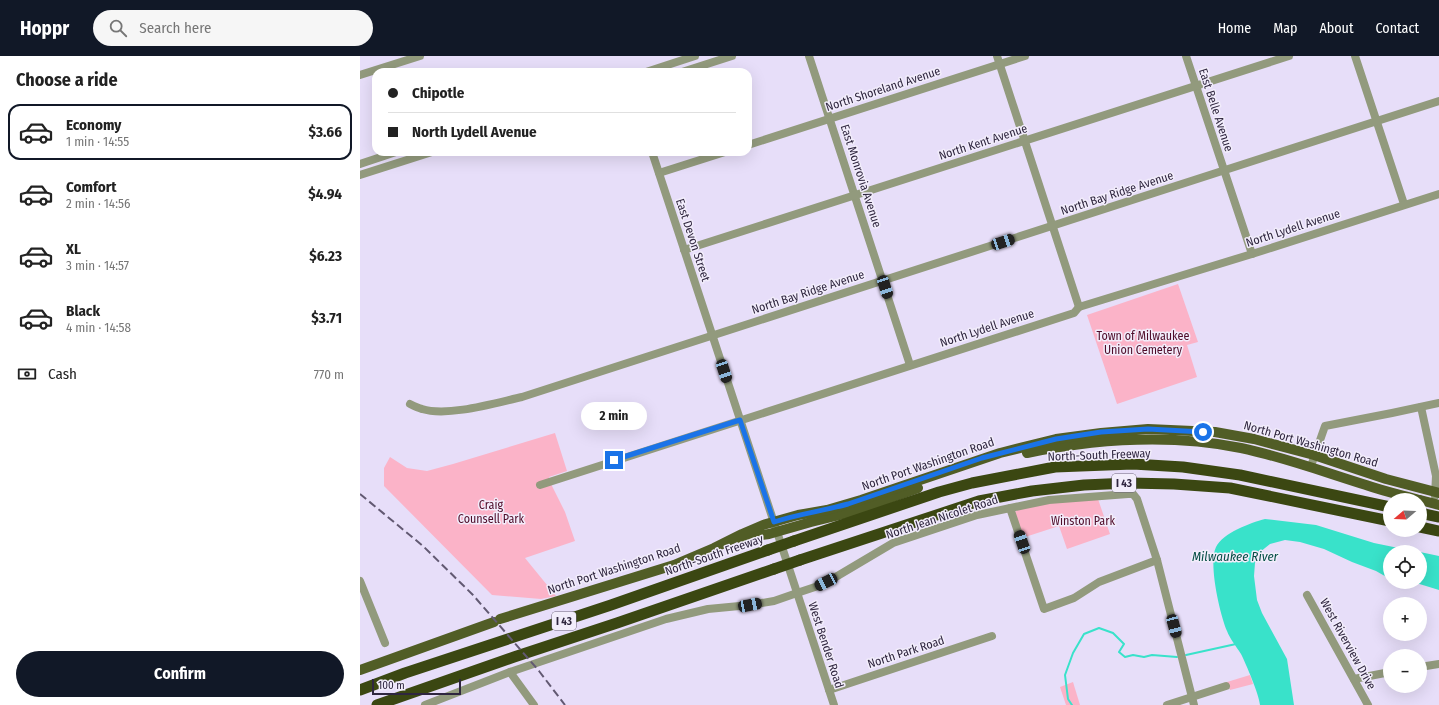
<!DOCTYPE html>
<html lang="en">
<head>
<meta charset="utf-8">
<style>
	:root { --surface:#fff; --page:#f6f6f6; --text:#222; --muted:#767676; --line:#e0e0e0; --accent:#111827 }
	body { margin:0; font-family:"Fira Sans Condensed",sans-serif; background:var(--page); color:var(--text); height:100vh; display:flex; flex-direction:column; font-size:15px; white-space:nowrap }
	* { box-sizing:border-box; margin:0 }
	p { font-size:13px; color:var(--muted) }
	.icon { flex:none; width:22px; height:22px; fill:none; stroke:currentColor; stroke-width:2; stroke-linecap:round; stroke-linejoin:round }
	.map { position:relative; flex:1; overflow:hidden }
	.drawer { display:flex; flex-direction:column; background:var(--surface); width:360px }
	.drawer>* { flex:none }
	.hud { position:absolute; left:12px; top:12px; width:380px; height:88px; border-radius:12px; box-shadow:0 4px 16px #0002; display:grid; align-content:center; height:88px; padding:0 16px; background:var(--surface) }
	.needle { width:26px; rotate:251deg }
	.fabs { position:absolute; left:1023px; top:437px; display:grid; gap:8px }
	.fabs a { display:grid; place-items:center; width:44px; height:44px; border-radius:50%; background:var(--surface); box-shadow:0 4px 16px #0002; font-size:20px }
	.scale { position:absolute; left:12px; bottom:10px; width:89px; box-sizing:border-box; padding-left:4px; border:2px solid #2f263f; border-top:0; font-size:11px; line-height:14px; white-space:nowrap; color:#2f263f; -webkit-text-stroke:3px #f2edfb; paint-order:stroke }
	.end { position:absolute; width:18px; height:18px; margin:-9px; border:5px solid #1a73e8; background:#fff; box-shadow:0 0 0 2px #fff }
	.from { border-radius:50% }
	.bubble { position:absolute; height:28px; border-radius:14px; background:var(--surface); box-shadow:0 4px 16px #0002; font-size:13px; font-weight:700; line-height:28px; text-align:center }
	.car { position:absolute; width:12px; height:24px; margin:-12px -6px; border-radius:5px; box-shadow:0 0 3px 1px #0007; background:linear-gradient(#222 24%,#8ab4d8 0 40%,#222 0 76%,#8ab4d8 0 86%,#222 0) }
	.hud b { display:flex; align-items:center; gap:14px; height:38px; font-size:15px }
	.hud b+b { border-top:1px solid var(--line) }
	.hud i { width:10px; height:10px; background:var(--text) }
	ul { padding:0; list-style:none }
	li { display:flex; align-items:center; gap:12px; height:56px; margin:0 8px 6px; padding:0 8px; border:2px solid transparent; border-radius:12px }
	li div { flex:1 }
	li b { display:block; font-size:15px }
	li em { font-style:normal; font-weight:700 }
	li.active { border-color:var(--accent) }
	li>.icon { width:36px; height:36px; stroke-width:1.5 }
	h2 { padding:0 16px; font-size:18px; line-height:48px }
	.pay { display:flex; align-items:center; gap:10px; height:44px; padding:0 16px; font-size:15px }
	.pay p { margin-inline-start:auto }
	.button { display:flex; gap:8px; margin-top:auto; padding:8px 16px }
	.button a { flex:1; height:46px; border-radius:24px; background:var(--accent); color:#fff; font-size:16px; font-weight:700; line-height:46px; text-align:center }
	header { display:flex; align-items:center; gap:24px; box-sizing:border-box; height:56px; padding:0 20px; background:var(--accent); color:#fff }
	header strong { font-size:19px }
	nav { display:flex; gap:22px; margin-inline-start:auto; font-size:14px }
	.search { width:280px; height:36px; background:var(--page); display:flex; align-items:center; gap:10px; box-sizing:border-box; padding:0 14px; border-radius:22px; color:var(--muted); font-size:15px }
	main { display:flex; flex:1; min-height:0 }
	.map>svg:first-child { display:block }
</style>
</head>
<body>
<header>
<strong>Hoppr</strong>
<div class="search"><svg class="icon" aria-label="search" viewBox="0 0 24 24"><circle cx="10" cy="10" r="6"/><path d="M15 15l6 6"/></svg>Search here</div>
<nav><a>Home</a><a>Map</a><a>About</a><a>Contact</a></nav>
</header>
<main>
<section class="drawer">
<h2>Choose a ride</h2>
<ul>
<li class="active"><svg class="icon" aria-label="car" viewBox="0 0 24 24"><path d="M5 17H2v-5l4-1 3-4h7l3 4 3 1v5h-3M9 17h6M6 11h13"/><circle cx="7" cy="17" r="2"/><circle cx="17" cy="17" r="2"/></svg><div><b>Economy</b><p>1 min · 14:55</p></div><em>$3.66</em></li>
<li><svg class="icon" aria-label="car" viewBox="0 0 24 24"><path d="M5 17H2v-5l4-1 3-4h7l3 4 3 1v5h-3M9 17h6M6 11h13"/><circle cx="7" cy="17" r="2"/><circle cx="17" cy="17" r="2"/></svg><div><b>Comfort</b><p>2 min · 14:56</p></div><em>$4.94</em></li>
<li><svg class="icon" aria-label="car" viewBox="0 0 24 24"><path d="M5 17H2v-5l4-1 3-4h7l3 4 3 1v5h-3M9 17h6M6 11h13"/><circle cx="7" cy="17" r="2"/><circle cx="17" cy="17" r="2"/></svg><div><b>XL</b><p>3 min · 14:57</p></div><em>$6.23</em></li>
<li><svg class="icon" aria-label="car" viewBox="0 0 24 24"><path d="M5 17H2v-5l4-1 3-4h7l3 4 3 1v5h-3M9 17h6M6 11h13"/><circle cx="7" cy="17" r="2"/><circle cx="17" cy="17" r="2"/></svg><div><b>Black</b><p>4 min · 14:58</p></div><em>$3.71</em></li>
</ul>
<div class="pay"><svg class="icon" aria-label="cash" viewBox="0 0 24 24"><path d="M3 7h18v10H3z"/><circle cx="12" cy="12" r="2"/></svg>Cash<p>770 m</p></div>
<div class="button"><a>Confirm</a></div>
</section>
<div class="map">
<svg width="1079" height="649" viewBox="0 0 1079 649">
	<rect width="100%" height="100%" fill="#e7def9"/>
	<g fill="#fbb3c8">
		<path d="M818 228 838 286 827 289 837 321 757 348 727 259Z"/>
		<path d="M195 377 207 415 189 421 192 430 205 456 215 485 165 502 196 540 181 543 132 539 24 430V412L30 401 47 412 67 415 93 408Z"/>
		<path d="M738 443 750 478 707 493 699 470 662 482 655 456 657 454 691 447Z"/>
		<path d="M890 619 893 628 870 634 867 626Z"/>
		<path d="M713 626 720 649H706L700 631Z"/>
	</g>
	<g fill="#39e2ca">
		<path d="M905 463 956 469 1014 487 1058 496H1030V523L1016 515 992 506 964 493 940 486 925 484 910 488 900 496 895 507 894 520 897 544 902 557 927 603 934 649H900C899 638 886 608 881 598 876 590 870 583 867 575 860 559 848 507 856 491 863 477 890 467 905 463Z"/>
		<path d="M1060 496 1079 500V534L1053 526H1060Z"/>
	</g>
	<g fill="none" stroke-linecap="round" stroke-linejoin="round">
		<g stroke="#39e2ca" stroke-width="2">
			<path d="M826 599 876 588"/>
			<path d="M712 649 708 643 705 619 713 597 724 578 739 572 753 577 764 588 759 596 765 601 773 599 784 601 792 599 817 601"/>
		</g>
		<g stroke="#929a7d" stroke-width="8">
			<path d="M449 0 550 309"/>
			<path d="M637 0 719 251"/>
			<path d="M826 0 892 198"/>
			<path d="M995 0 1044 148"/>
			<path d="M286 16 335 0"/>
			<path d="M322 16 372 0"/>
			<path d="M0 19 60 0"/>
			<path d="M388 89 665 0"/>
			<path d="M292 96 474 649"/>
			<path d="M0 108 36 96"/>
			<path d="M299 117 365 96"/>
			<path d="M0 119 72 96"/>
			<path d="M324 194 929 0"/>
			<path d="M50 348C54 350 58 352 62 353 88 361 135 347 162 341L1079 45"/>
			<path d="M1061 351 1076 420 1075 440"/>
			<path d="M951 410 965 370 1032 357 1079 347"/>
			<path d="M180 429 714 257 719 251 892 198 1079 138"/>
			<path d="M650 452 684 553 714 542 739 526 797 504"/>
			<path d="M0 525 25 587"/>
			<path d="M947 539 1008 649"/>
			<path d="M1060 611 1079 608"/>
			<path d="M150 616 174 649"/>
			<path d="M994 623 1030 616"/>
			<path d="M469 634 632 580"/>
			<path d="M65 649 150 616 306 563 348 553 390 549 414 545 437 537 458 530 474 522 533 487 617 459 689 444 768 438H773L777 443 797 504 834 649"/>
			<path d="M807 649 866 630"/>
		</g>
		<g stroke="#515d26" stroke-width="10">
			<path d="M667 397C736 383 811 378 881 392 924 401 964 416 1006 429 1023 435 1041 439 1059 444"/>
			<path d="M1060 444 1079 449"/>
			<path d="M380 482 409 478 451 466 492 456 558 432"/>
			<path d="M140 563 314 509 354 492 382 478 403 469 438 459 467 454 501 444 640 397 696 383 741 377 788 373 855 376 894 383 954 399 1026 423 1079 437"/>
			<path d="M0 614 134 566"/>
		</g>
		<g stroke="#3b4712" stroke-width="11">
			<path d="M1060 457 1079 461"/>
			<path d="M1060 471 1079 475"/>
			<path d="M434 485 579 436 612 427 695 411 773 408 823 411 880 419 1030 451"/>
			<path d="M440 504 619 445 672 435 724 429 769 427 814 428 870 432 1030 465"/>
			<path d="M0 634 45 617 251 549 408 494"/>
			<path d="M17 649 154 601 257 567 414 513"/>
		</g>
		<path stroke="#625972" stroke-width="2" stroke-dasharray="8 4" stroke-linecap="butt" d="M0 438 63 490 113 539 179 615 205 649"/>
		<g stroke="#3b4712" stroke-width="11">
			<path d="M408 494 434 485"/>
			<path d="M414 513 440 504"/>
		</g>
	</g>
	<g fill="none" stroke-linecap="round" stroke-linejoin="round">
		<path stroke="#1a73e8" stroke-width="5" d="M254 404 380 364 414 466C438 458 463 455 488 448L622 402 696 383 741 376 788 373 843 376"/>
	</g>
	<g text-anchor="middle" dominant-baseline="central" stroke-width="3" stroke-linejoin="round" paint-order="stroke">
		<g fill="#f2edfb" stroke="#6a6277" stroke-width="1">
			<rect x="752" y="418" width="24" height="18" rx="3"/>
			<rect x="192" y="556" width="24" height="18" rx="3"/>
		</g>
		<g font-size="11" font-weight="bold" fill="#2f263f">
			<text x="764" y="427">I 43</text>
			<text x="204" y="565">I 43</text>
		</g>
		<g font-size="12" fill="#2f263f" stroke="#f2edfb">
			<text transform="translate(523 33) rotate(-18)">North Shoreland Avenue</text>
			<text transform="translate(856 54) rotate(72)">East Belle Avenue</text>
			<text transform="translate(623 86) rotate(-18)">North Kent Avenue</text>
			<text transform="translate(501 120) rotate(72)">East Monrovia Avenue</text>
			<text transform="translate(757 137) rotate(-18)">North Bay Ridge Avenue</text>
			<text transform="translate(933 172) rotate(-18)">North Lydell Avenue</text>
			<text transform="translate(333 184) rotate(72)">East Devon Street</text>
			<text transform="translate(448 236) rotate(-18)">North Bay Ridge Avenue</text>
			<text transform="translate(627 272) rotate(-18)">North Lydell Avenue</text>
			<text transform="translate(951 388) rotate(16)">North Port Washington Road</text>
			<text transform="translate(739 399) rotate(-2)">North-South Freeway</text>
			<text transform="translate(568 408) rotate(-19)">North Port Washington Road</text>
			<text transform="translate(582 461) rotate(-18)">North Jean Nicolet Road</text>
			<text transform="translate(354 499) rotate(-19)">North-South Freeway</text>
			<text transform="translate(254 513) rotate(-18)">North Port Washington Road</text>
			<text transform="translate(988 588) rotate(61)">West Riverview Drive</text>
			<text transform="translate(466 589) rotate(72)">West Bender Road</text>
			<text transform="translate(546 596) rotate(-18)">North Park Road</text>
		</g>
		<g font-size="12" fill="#4f0c29" stroke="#f2edfb">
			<text x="783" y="280">Town of Milwaukee<tspan x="783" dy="14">Union Cemetery</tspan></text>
			<text x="131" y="449">Craig<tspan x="131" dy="14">Counsell Park</tspan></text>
			<text x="723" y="465">Winston Park</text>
		</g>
		<g font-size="13" font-style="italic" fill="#044d44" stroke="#f2edfb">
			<text x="875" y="500">Milwaukee River</text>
		</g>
	</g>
</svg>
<div class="fabs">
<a><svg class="needle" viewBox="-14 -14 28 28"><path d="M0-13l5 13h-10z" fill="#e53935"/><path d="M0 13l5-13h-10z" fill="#767676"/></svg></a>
<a><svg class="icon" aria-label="locate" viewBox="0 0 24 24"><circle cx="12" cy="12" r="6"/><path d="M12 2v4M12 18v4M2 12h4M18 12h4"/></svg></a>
<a>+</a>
<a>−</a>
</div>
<div class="scale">100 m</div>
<i class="end from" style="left:843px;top:376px"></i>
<i class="end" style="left:254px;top:404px"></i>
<div class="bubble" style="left:221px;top:346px;width:66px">2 min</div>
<i class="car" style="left:643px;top:186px;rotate:72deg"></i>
<i class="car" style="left:525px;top:231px;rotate:162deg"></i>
<i class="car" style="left:364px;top:315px;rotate:162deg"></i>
<i class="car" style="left:662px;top:486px;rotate:341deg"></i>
<i class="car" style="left:466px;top:526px;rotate:244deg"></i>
<i class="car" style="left:390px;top:549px;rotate:79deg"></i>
<i class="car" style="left:814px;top:570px;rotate:165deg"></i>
<div class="hud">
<b><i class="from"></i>Chipotle</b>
<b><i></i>North Lydell Avenue</b>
</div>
</div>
</main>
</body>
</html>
